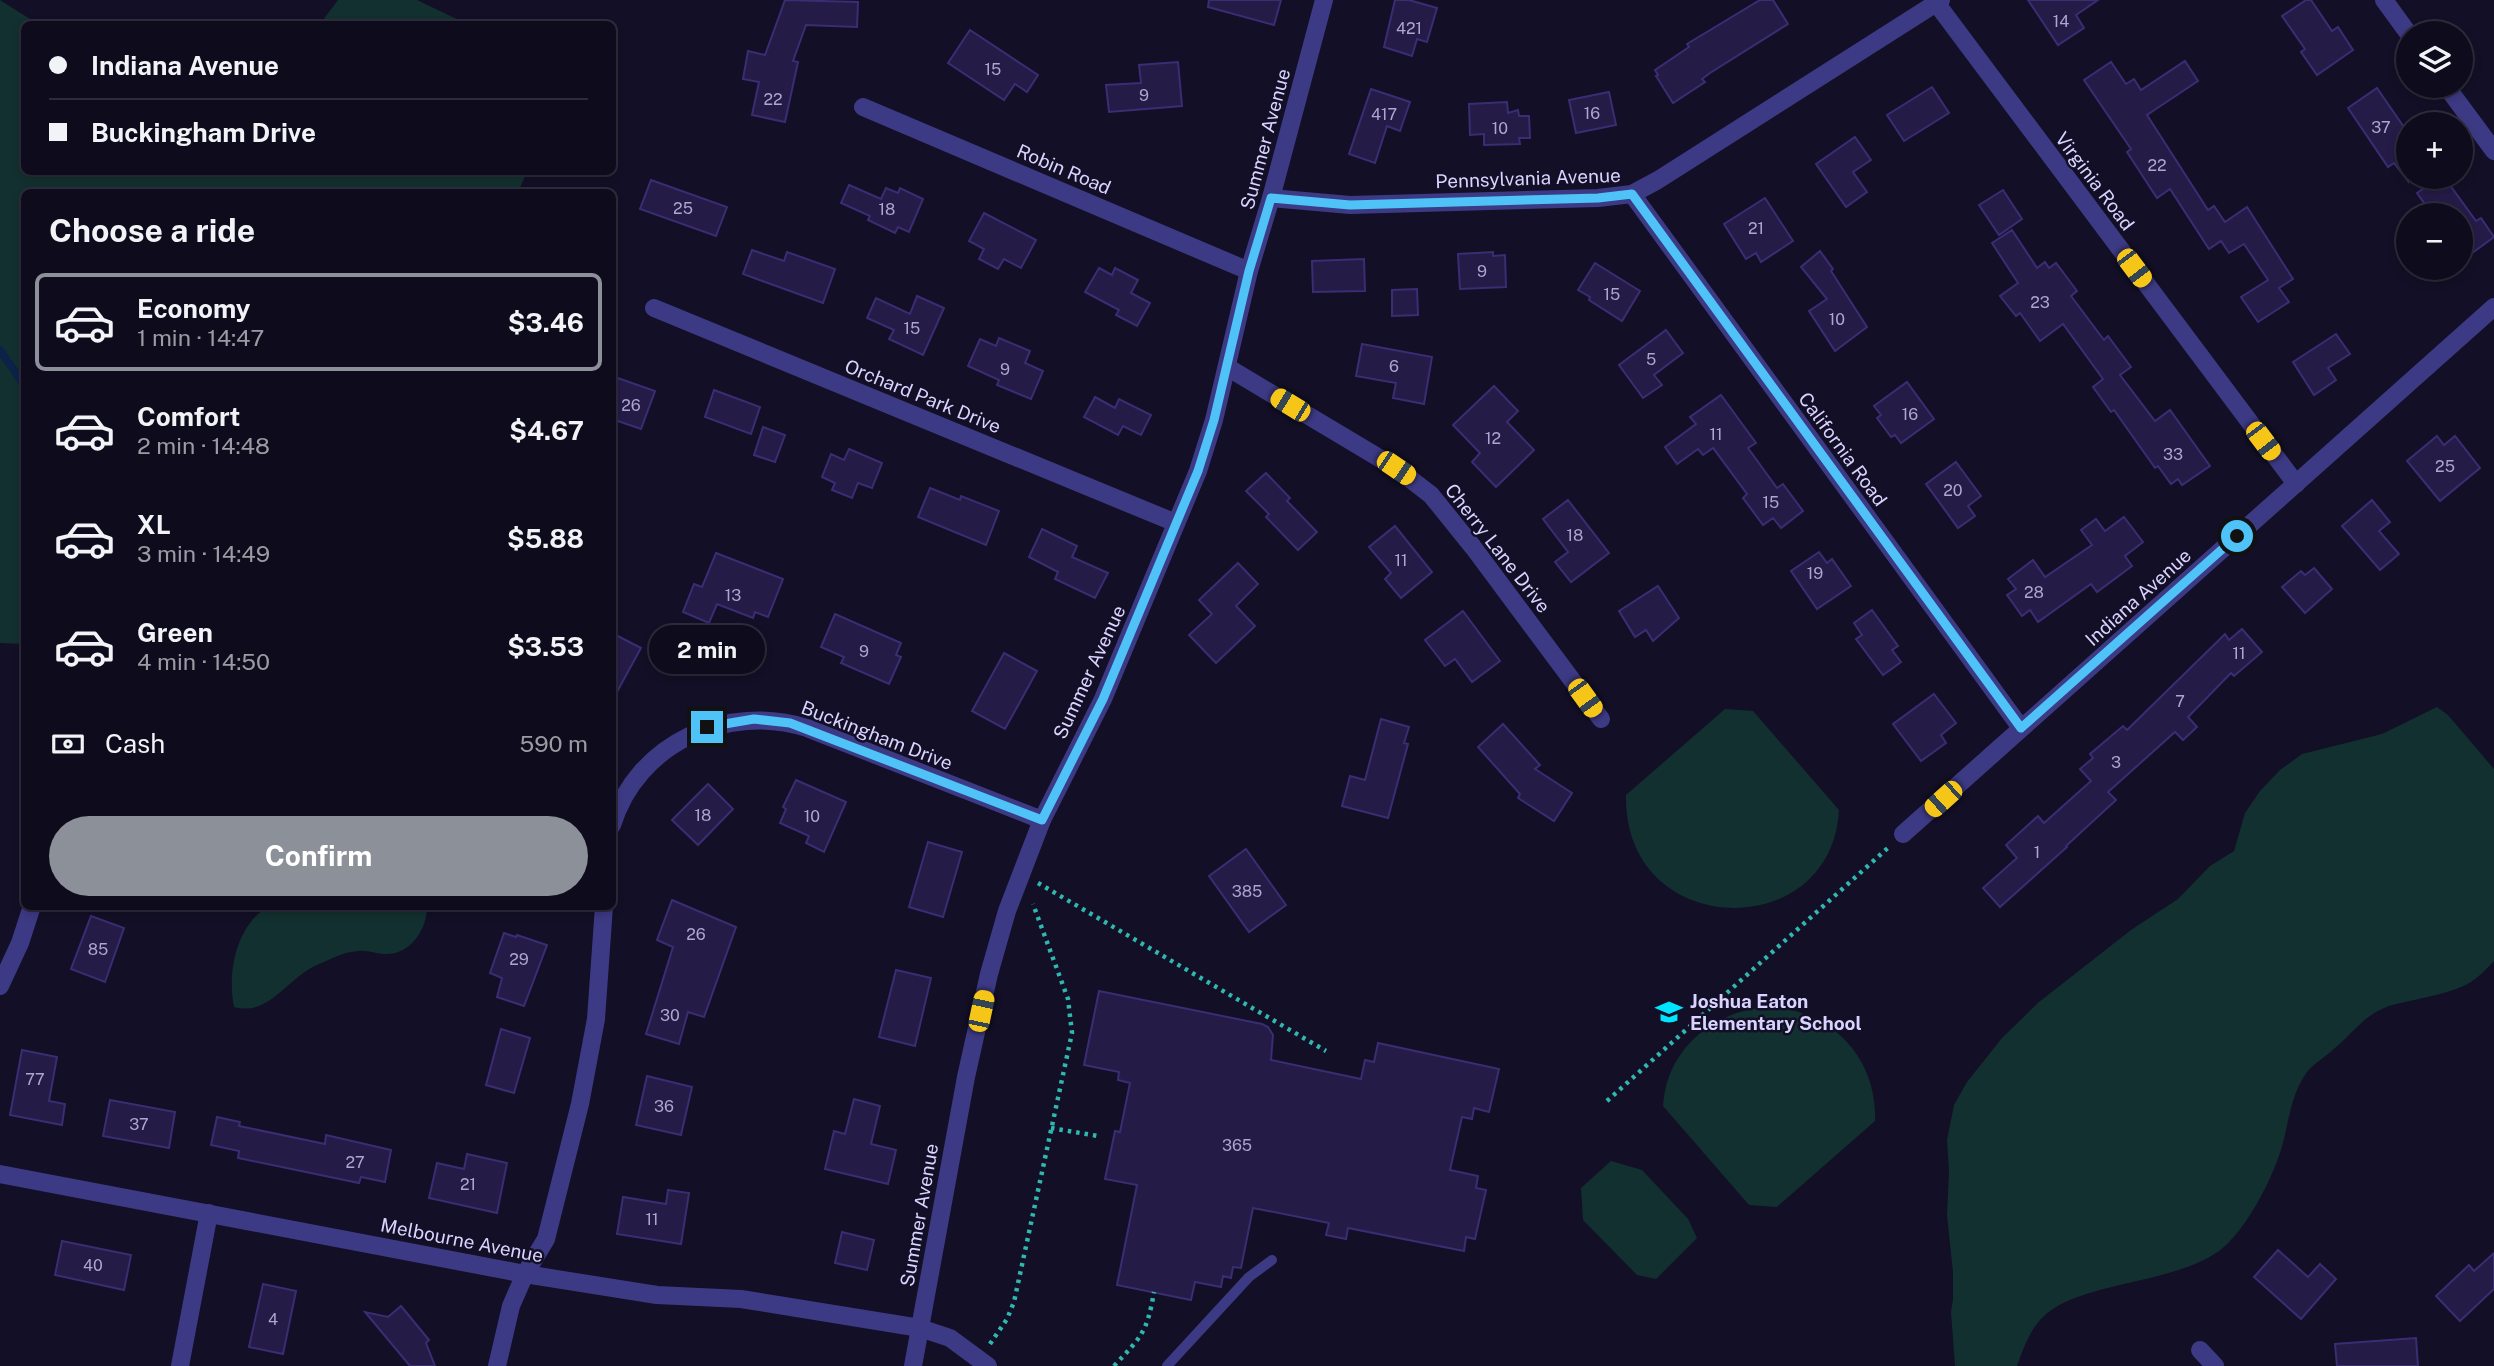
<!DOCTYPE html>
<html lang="en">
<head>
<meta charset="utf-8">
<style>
	:root { --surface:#0e0b1c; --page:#1c1929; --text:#f1f3f6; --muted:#9b9ba3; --line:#2e2b3b; --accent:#8c9099 }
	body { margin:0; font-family:"Public Sans",sans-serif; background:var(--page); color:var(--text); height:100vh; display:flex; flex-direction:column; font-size:26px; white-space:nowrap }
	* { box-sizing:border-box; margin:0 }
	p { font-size:23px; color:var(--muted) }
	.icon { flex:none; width:38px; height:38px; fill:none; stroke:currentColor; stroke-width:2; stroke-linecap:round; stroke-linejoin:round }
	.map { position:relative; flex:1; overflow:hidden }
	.drawer { position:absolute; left:21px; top:189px; width:595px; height:721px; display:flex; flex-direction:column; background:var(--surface); border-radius:10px; box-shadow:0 4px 10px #0003,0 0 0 2px var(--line) }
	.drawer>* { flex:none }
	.top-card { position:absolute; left:21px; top:21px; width:595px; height:154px; border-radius:10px; box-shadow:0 4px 10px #0003,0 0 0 2px var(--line); display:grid; align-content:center; height:154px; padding:0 28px; background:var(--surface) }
	.tools { position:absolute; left:2396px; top:21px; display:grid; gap:14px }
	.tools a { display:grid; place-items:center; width:77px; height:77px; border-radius:50%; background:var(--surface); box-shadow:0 4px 10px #0003,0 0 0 2px var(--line); font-size:35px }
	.end { position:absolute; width:32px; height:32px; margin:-16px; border:9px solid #4fc3f7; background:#111; box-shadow:0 0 0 4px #111 }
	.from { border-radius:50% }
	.bubble { position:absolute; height:49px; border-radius:24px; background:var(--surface); box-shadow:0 4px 10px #0003,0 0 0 2px var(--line); font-size:23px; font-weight:700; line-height:49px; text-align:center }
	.car { position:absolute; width:21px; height:42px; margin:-21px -10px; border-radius:9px; box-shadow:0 0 5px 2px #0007; background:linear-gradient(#f5c518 24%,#345 0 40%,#f5c518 0 76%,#345 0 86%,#f5c518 0) }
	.top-card b { display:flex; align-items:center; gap:24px; height:66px; font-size:26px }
	.top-card b+b { border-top:2px solid var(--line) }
	.top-card i { width:18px; height:18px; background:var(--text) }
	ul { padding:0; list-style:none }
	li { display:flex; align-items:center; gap:21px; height:98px; margin:0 14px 10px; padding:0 14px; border:4px solid transparent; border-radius:10px }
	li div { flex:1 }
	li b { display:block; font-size:26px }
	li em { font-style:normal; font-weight:700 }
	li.selected { border-color:var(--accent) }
	li>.icon { width:63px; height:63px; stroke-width:1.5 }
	h2 { padding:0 28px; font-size:32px; line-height:84px }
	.pay { display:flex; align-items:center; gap:18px; height:77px; padding:0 28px; font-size:26px }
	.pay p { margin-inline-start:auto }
	.cta { display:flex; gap:14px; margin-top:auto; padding:14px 28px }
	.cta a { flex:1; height:80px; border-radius:42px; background:var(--accent); color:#fff; font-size:28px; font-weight:700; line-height:80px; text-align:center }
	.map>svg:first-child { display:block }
</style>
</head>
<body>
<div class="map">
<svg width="2494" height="1366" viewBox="0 0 2494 1366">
	<rect width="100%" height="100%" fill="#130f26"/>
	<g fill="#12302f">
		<path d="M0 0 38 24H24V172H527L518 192H24V644L0 643Z"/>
		<path d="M338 0H417L467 24H320Z"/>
		<path d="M2437 707 2448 715 2494 769V961C2488 967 2482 974 2475 979 2457 994 2412 999 2389 1006 2365 1014 2353 1033 2335 1048 2327 1056 2314 1063 2307 1072 2292 1092 2289 1119 2283 1143 2274 1176 2247 1230 2219 1251 2170 1286 2076 1281 2041 1319 2029 1332 2023 1349 2017 1366H1955L1951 1312 1953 1299V1272L1947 1215 1949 1171 1947 1140 1954 1105 1967 1082 2002 1038 2039 1002 2131 930 2178 899 2210 866 2234 851 2245 813 2260 791 2280 770 2302 754 2382 734Z"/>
		<path d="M1725 709 1753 711 1839 810C1832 945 1623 941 1626 795Z"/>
		<path d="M269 906 427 907C427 929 411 955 385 954 376 954 368 950 358 951 343 952 331 959 317 965 287 978 269 1017 234 1007 227 973 236 925 269 906Z"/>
		<path d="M1774 1007C1835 1013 1877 1060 1875 1121L1777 1207 1749 1205 1663 1106C1666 1048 1717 1007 1774 1007Z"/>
		<path d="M1611 1161 1642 1170 1688 1219 1697 1238 1656 1279 1637 1275 1583 1220 1581 1188Z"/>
	</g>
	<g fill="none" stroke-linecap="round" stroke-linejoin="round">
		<path stroke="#0c2248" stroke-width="8" d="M0 350 24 385"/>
	</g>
	<g fill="#241b47" stroke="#3b2d73" stroke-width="2">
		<path d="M785 0 858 2 857 27 806 25 793 61 798 62 785 122 752 115 759 82 743 79 748 51 765 55Z"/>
		<path d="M1209 0H1281L1274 25 1208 7Z"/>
		<path d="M1395 0H1409L1437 8 1427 42 1417 39 1412 56 1384 47Z"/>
		<path d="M1760 0H1773L1788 24 1710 73 1702 79 1705 82 1673 103 1656 76 1658 75 1655 70 1689 47 1687 44Z"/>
		<path d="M2028 0H2098L2076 15 2084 28 2058 45Z"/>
		<path d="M2306 0H2311L2332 31 2338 27 2353 50 2317 75 2301 52 2305 49 2282 16Z"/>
		<path d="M970 30 1038 75 1027 92 1015 84 1004 100 948 63Z"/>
		<path d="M2185 61 2198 81 2147 115 2208 210 2214 206 2225 222 2247 207 2293 279 2279 288 2289 302 2258 322 2241 297 2268 280 2244 244 2229 253 2221 241 2209 249 2170 189 2157 198 2127 152 2131 149 2084 80 2111 62 2126 84 2134 79 2141 90Z"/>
		<path d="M1178 62 1182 106 1109 112 1106 85 1141 83 1139 65Z"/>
		<path d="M1932 87 1949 113 1904 141 1887 115Z"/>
		<path d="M2377 88 2408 133V181L2394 163 2388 167 2348 108Z"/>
		<path d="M1371 89 1410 102 1400 131 1387 126 1375 163 1349 154Z"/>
		<path d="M1609 92 1616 125 1576 133 1569 100Z"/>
		<path d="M1507 102 1508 113 1518 110 1519 116H1529L1530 138H1519L1520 144 1484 145V134L1470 135 1469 104Z"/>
		<path d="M1855 137 1871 160 1853 172 1867 192 1846 207 1816 164Z"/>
		<path d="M2440 177H2444L2476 221 2481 218 2494 237 2460 262V215H2407L2424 203 2417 193Z"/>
		<path d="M651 180 727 207 716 236 640 209Z"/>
		<path d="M849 185 881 199 886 188 898 193 900 188 923 199 909 232 898 227 895 233 868 220 870 216 841 203Z"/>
		<path d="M2003 190 2022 219 1999 235 1979 205Z"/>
		<path d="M1765 198 1793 241 1761 262 1756 253 1746 259 1724 224Z"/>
		<path d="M984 213 1036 240 1021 268 1004 259 998 269 979 259 984 249 969 241Z"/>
		<path d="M2012 230 2037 268 2045 262 2049 268 2056 263 2077 291 2071 296 2104 340 2108 336 2131 367 2120 375 2155 421 2170 410 2210 466 2182 485 2178 479 2171 484 2158 466 2155 468 2114 410 2111 412 2093 387 2103 379 2063 324 2040 341 2020 313 2016 316 2000 296 2018 283 1992 243Z"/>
		<path d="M752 250 784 261 787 252 835 269 823 303 743 274Z"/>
		<path d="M1820 251 1833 269 1831 271 1867 327 1835 351 1809 311 1827 299 1801 267Z"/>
		<path d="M1493 252V256L1505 255 1506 287 1460 289 1458 254Z"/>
		<path d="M1364 259 1365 291 1313 292 1312 261Z"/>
		<path d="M1595 263 1640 291 1622 321 1589 300 1590 297 1578 290Z"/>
		<path d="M1099 268 1112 275 1115 268 1138 280 1131 293 1150 303 1137 326 1116 315 1119 310 1085 292Z"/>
		<path d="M1417 289 1418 315 1392 316V290Z"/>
		<path d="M917 296 944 308 923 355 889 339 894 330 867 318 876 298 910 314Z"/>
		<path d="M1666 330 1683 353 1654 375 1662 385 1643 398 1619 365Z"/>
		<path d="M2336 334 2350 354 2328 368 2336 380 2314 395 2293 362Z"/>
		<path d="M999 338 1030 351 1025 363 1043 371 1031 399 997 385 999 380 968 366 980 339 996 346Z"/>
		<path d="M1362 344 1432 357 1424 404 1393 398 1396 383 1356 376Z"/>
		<path d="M612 376 655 391 641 429 612 419Z"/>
		<path d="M1907 382 1934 419 1901 443 1895 435 1891 437 1877 418 1881 415 1874 406Z"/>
		<path d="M1494 386 1518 411 1507 422 1534 450 1496 487 1472 462 1480 453 1453 425Z"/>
		<path d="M714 390 760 407 751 434 705 417Z"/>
		<path d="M1721 395 1756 443 1748 448 1777 488 1783 484 1803 511 1781 528 1773 518 1763 525 1743 498 1747 494 1713 448 1703 455 1698 449 1677 464 1665 447 1696 424 1690 417Z"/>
		<path d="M1095 397 1115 408 1119 399 1151 415 1141 435 1123 426 1118 435 1084 417Z"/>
		<path d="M763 427 785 435 775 462 754 455Z"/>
		<path d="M2437 436 2444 445 2455 436 2480 468 2440 501 2407 461Z"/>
		<path d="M849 449 882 463 872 488 858 483 852 498 832 490 835 483 822 477 831 454 844 460Z"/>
		<path d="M1956 462 1981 496 1968 506 1975 516 1958 528 1926 484Z"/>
		<path d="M1266 473 1290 498 1287 501 1317 532 1298 550 1266 517 1269 514 1246 491Z"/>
		<path d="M930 488 960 500 961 496 999 511 986 545 918 517Z"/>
		<path d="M1568 500 1609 553 1571 582 1555 562 1568 552 1543 519Z"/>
		<path d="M2372 500 2390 522 2379 531 2399 554 2380 570 2342 526Z"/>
		<path d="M2124 517 2143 542 2125 556 2132 566 2097 592 2091 584 2038 622 2030 610 2022 616 2007 595 2016 589 2008 579 2033 560 2045 577 2092 545 2081 530 2096 519 2105 531Z"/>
		<path d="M1395 526 1432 572 1401 598 1385 579 1391 573 1369 547Z"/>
		<path d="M1042 529 1077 546 1072 557 1108 573 1095 598 1055 579 1058 572 1029 557Z"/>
		<path d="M1819 552 1827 563 1832 559 1851 586 1817 609 1791 571Z"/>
		<path d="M716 553 783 579 768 617 755 612 753 618 717 604 709 623 683 612 694 584 702 587Z"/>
		<path d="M1238 563 1258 584 1236 606 1255 626 1216 663 1189 635 1212 614 1199 600Z"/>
		<path d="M2314 568 2332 589 2305 613 2282 587 2301 571 2305 575Z"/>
		<path d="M1658 586 1679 618 1653 641 1646 630 1635 637 1619 611Z"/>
		<path d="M1872 610 1898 646 1892 650 1901 662 1883 675 1856 639 1862 635 1854 623Z"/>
		<path d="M1463 611 1500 661 1472 682 1455 659 1445 666 1425 640Z"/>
		<path d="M835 614 901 643 896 655 901 657 889 684 841 663 844 657 821 647Z"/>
		<path d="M2242 629 2262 652 2234 676 2231 673 2188 717 2197 727 2183 740 2175 732 2108 792 2116 800 2066 846 2067 847 2000 907 1983 888 2017 858 2006 845 2038 816 2044 823 2091 781 2080 769 2093 758 2090 754 2123 726 2127 730 2225 634 2229 640Z"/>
		<path d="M612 633 641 648 612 701Z"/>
		<path d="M1004 653 1037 671 1005 729 972 711Z"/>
		<path d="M1934 694 1956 723 1941 735 1946 743 1921 761 1893 724Z"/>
		<path d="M1381 719 1409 727 1404 743 1408 744 1388 818 1342 806 1350 776 1365 780Z"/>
		<path d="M1503 724 1540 765 1535 769 1572 793 1554 821 1518 798 1520 794 1478 747Z"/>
		<path d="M796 780 846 802 824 852 806 843 809 836 780 823 786 809 783 807Z"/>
		<path d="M708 784 733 809 698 845 672 820Z"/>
		<path d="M928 842 962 852 943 917 909 907Z"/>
		<path d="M1246 849 1286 905 1249 932 1209 876Z"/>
		<path d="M672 900 736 927 704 1017 688 1012 679 1044 646 1034 673 947 657 940Z"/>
		<path d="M91 916 124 928 105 982 71 969Z"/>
		<path d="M504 933 516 937 517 935 547 945 524 1006 497 997 502 978 490 973Z"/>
		<path d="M896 970 931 978 915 1046 879 1037Z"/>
		<path d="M1099 991 1262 1024 1268 1027 1273 1035 1271 1060 1361 1079 1365 1060 1374 1062 1378 1043 1499 1069 1489 1112 1474 1108 1472 1119 1462 1117 1450 1170 1478 1176 1476 1188 1486 1190 1475 1239 1466 1237 1464 1251 1348 1228 1346 1239 1326 1235 1329 1223 1253 1208 1241 1268 1233 1267 1231 1278 1223 1276 1221 1287 1195 1282 1191 1300 1117 1285 1137 1185 1105 1179 1115 1131 1120 1132 1130 1083 1118 1080 1119 1072 1084 1065Z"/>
		<path d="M501 1029 530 1038 514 1093 486 1085Z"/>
		<path d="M22 1050 57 1057 49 1101 65 1104 62 1125 10 1115Z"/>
		<path d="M647 1076 692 1087 681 1135 636 1125Z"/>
		<path d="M854 1099 880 1106 871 1144 896 1150 888 1184 825 1169 834 1131 845 1134Z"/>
		<path d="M110 1100 175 1112 169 1148 103 1136Z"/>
		<path d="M217 1117 240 1122 239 1126 325 1144 326 1135 391 1150 385 1182 361 1177 359 1183 238 1158 239 1151 211 1145Z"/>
		<path d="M467 1154 507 1163 497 1213 429 1198 437 1163 464 1169Z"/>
		<path d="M668 1190 689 1193 681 1244 617 1234 623 1197 666 1204Z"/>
		<path d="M842 1232 874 1240 867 1270 835 1263Z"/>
		<path d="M62 1241 131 1255 124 1290 55 1275Z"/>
		<path d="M2278 1250 2308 1277 2320 1264 2336 1279 2301 1319 2254 1277Z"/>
		<path d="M2494 1253V1289L2460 1321 2436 1296 2469 1265 2474 1271Z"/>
		<path d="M263 1284 296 1291 283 1354 249 1347Z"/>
		<path d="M401 1306 429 1340 426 1343 435 1366H410L365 1312 388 1317Z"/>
		<path d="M2416 1338 2418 1366H2337L2335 1344Z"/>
	</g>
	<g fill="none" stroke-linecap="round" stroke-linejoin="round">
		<g stroke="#2fb8b0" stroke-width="4.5" stroke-dasharray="3.5 5" stroke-linecap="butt">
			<path d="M1038 883 1326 1051"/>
			<path d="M1607 1101 1890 846"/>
			<path d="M1051 1128 1098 1136"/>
			<path d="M990 1344 1007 1319 1014 1302 1072 1033 1068 999 1033 904"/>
			<path d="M1114 1366C1141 1337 1147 1333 1154 1292"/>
		</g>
		<path stroke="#3d3a85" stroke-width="10" d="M1167 1366 1249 1277 1272 1260"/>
		<g stroke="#3d3a85" stroke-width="18">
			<path d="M1934 0 2296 484"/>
			<path d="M2384 0 2408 33"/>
			<path d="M2446 86 2494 151"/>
			<path d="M863 107 1249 271"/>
			<path d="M1632 194 2021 728"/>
			<path d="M1271 198 1350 205 1598 198 1632 194 1658 180 1941 0"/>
			<path d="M654 308 1176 523"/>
			<path d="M1227 367 1396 468 1431 495 1473 547 1601 719"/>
			<path d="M612 825C638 742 727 703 807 728L1042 820"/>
			<path d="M1903 834 2494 307"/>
			<path d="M0 986 20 943 32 906"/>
			<path d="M0 1174 525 1274 657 1295 741 1299 920 1328 950 1338 988 1366"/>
			<path d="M2200 1350 2215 1366"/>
			<path d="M180 1366 209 1213"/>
			<path d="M497 1366 511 1306 525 1274 546 1239 580 1104 596 1019 604 906"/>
		</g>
		<path stroke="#3d3a85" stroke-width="18" d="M913 1366 966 1077 989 974 1007 911 1042 820 1103 699 1198 471 1214 420 1249 271 1271 198 1324 0"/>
	</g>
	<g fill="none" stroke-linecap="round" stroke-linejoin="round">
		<path stroke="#4fc3f7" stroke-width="9" d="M707 727 754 719 790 723 1042 820 1103 699 1198 471 1214 420 1249 271 1271 198 1350 205 1598 198 1632 194 2021 728 2237 536"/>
	</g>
	<defs>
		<symbol id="school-bare" viewBox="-9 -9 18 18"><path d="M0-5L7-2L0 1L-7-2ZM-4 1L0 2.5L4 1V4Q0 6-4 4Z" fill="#00e5ff" stroke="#130f26" stroke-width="2.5" paint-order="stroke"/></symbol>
	</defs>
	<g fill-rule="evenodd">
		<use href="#school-bare" x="1650" y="993" width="38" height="38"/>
	</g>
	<g text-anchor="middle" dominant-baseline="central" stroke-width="5" stroke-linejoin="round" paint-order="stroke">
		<g font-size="16" fill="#aca6d1">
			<text x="2061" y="21">14</text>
			<text x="1409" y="28">421</text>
			<text x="993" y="69">15</text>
			<text x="1144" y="95">9</text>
			<text x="773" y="99">22</text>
			<text x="1592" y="113">16</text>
			<text x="1384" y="114">417</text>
			<text x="2381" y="127">37</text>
			<text x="1500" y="128">10</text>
			<text x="2157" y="165">22</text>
			<text x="683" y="208">25</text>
			<text x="887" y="209">18</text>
			<text x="1756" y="228">21</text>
			<text x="1482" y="271">9</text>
			<text x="1612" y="294">15</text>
			<text x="2040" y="302">23</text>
			<text x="1837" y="319">10</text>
			<text x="912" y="328">15</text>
			<text x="1651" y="359">5</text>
			<text x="1394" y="366">6</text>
			<text x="1005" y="369">9</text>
			<text x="631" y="405">26</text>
			<text x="1910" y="414">16</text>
			<text x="1716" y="434">11</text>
			<text x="1493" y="438">12</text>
			<text x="2173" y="454">33</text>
			<text x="2445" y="466">25</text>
			<text x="1953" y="490">20</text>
			<text x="1771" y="502">15</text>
			<text x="1575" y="535">18</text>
			<text x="1401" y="560">11</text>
			<text x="1815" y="573">19</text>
			<text x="2034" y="592">28</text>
			<text x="733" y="595">13</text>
			<text x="864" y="651">9</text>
			<text x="2239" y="653">11</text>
			<text x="2180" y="701">7</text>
			<text x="2116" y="762">3</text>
			<text x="703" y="815">18</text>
			<text x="812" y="816">10</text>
			<text x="2037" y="852">1</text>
			<text x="1247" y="891">385</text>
			<text x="696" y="934">26</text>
			<text x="98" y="949">85</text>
			<text x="519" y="959">29</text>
			<text x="670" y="1015">30</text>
			<text x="35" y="1079">77</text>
			<text x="664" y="1106">36</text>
			<text x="139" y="1124">37</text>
			<text x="1237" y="1145">365</text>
			<text x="355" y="1162">27</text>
			<text x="468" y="1184">21</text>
			<text x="652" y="1219">11</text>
			<text x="93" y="1265">40</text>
			<text x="273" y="1319">4</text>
		</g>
		<g font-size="19" fill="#d9d4ff" stroke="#130f26">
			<text transform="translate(1265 139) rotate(-75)">Summer Avenue</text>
			<text transform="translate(1064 169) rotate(23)">Robin Road</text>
			<text transform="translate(1528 178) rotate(-2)">Pennsylvania Avenue</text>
			<text transform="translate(2095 181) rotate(53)">Virginia Road</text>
			<text transform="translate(923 396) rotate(22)">Orchard Park Drive</text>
			<text transform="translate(1843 449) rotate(54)">California Road</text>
			<text transform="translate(1498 548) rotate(52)">Cherry Lane Drive</text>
			<text transform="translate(2138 597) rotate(-42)">Indiana Avenue</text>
			<text transform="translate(1089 672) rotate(-65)">Summer Avenue</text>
			<text transform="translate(877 735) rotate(21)">Buckingham Drive</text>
			<text transform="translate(919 1215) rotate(-80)">Summer Avenue</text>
			<text transform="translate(462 1240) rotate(11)">Melbourne Avenue</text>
		</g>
		<g font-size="19" font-weight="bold" fill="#d9d4ff" stroke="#130f26" text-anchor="start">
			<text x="1690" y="1001">Joshua Eaton<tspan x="1690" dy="22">Elementary School</tspan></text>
		</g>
	</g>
</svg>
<div class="tools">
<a><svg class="icon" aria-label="layers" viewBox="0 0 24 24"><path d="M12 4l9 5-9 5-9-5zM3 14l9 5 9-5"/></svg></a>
<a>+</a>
<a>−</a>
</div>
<i class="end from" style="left:2237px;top:536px"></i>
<i class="end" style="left:707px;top:727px"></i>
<div class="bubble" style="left:649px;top:625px;width:116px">2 min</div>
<i class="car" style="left:2134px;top:268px;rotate:143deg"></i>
<i class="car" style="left:1290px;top:405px;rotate:301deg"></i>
<i class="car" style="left:2263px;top:441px;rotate:143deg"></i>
<i class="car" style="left:1396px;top:468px;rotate:124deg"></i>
<i class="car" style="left:1585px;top:698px;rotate:144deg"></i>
<i class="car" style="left:1943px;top:799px;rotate:228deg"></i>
<i class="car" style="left:981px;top:1011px;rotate:12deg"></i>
<div class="top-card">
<b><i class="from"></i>Indiana Avenue</b>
<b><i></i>Buckingham Drive</b>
</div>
<section class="drawer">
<h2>Choose a ride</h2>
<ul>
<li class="selected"><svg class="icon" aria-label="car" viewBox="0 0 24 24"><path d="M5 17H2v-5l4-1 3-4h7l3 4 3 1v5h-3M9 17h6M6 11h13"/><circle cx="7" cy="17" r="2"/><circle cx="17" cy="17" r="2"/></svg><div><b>Economy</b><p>1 min · 14:47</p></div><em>$3.46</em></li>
<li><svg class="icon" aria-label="car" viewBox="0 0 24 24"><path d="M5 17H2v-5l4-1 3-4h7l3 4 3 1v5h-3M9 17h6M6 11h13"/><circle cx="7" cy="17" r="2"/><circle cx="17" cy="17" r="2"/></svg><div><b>Comfort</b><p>2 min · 14:48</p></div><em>$4.67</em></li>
<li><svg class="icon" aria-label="car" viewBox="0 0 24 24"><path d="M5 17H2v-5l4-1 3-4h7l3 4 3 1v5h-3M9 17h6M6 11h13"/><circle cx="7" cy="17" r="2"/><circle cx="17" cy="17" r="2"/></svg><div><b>XL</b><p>3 min · 14:49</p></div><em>$5.88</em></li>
<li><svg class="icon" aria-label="car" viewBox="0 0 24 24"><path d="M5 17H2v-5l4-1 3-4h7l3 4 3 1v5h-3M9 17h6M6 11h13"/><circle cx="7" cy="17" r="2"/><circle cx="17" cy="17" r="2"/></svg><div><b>Green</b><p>4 min · 14:50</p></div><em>$3.53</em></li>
</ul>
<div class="pay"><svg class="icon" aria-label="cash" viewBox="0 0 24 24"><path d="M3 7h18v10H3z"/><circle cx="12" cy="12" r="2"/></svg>Cash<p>590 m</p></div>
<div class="cta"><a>Confirm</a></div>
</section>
</div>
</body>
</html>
